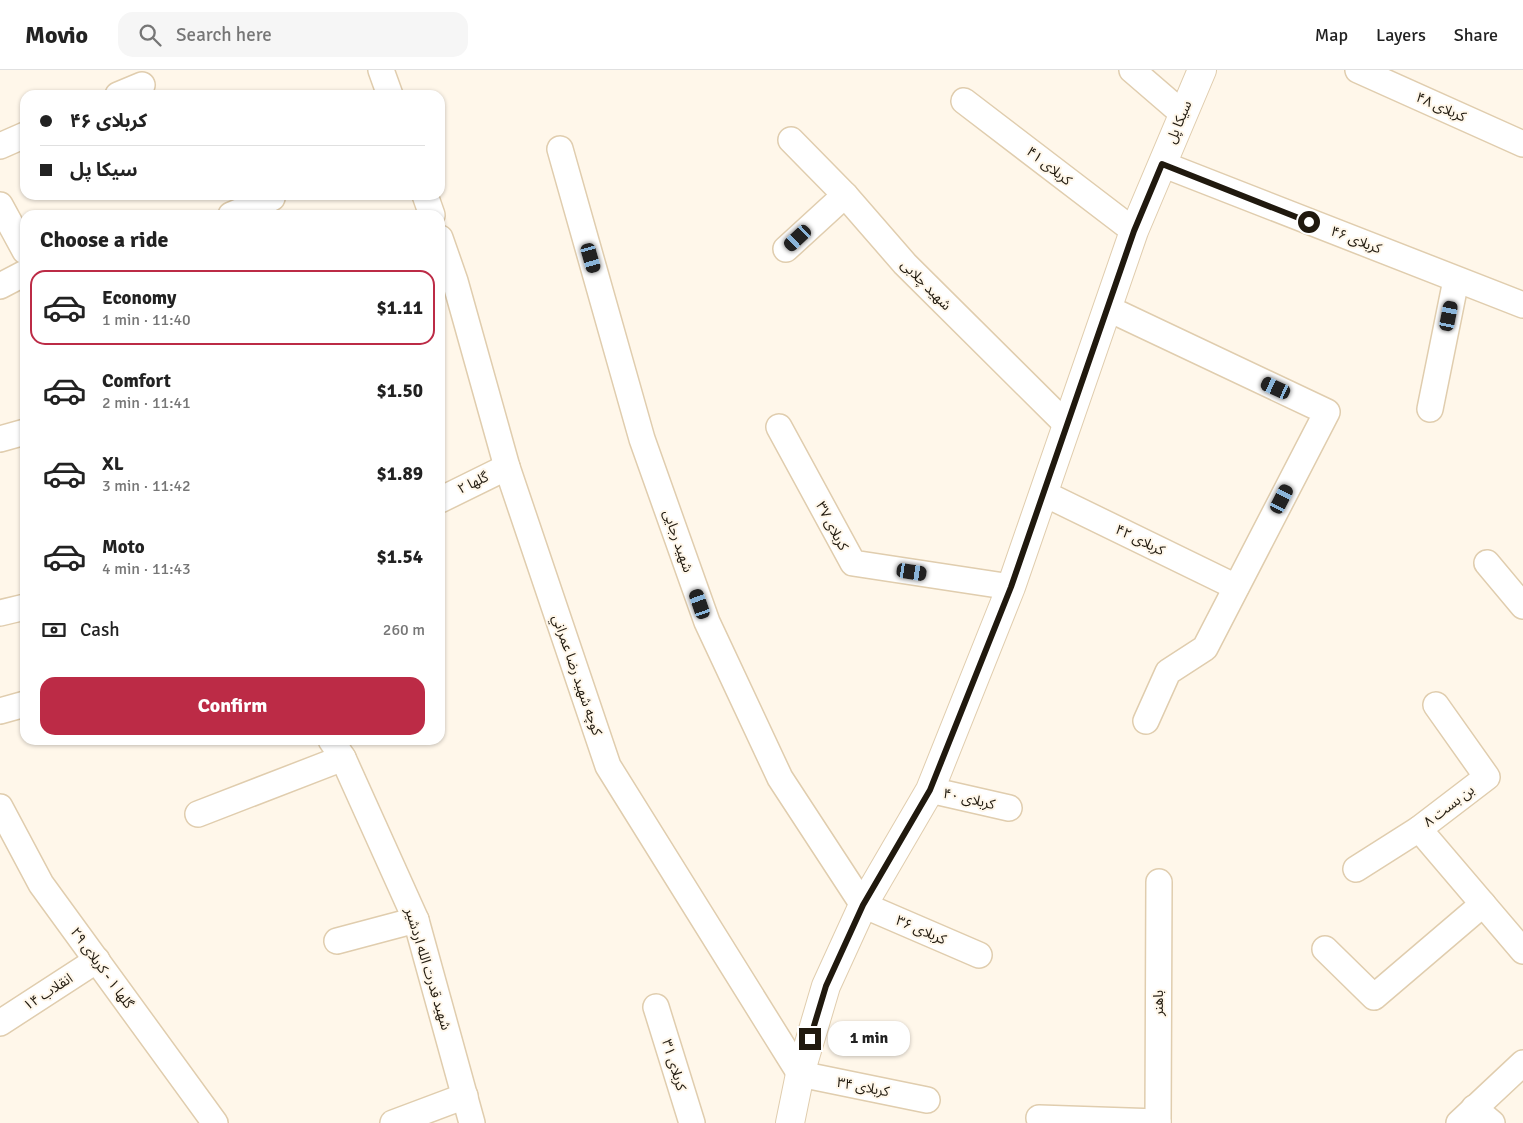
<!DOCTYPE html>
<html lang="en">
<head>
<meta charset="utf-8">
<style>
	:root { --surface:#fff; --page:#f6f6f6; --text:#222; --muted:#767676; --line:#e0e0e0; --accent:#bc2b46 }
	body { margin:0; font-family:Signika,"Noto Sans Arabic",sans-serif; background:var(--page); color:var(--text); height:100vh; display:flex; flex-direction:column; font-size:19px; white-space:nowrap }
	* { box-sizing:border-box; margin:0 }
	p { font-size:16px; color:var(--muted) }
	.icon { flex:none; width:28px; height:28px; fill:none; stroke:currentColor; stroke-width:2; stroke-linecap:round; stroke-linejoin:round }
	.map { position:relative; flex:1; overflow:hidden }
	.drawer { position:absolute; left:20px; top:140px; width:425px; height:535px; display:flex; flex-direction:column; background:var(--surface); border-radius:15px; box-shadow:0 1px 4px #0004 }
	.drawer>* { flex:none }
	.banner { position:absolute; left:20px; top:20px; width:425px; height:110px; border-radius:15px; box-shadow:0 1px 4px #0004; display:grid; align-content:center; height:110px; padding:0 20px; background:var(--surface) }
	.end { position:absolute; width:22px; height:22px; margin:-11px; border:6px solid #20190e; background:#fff; box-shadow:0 0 0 2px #fff }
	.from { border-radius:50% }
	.bubble { position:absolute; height:35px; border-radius:15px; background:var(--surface); box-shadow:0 1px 4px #0004; font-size:16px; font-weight:700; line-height:35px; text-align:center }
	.car { position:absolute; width:15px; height:30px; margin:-15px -8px; border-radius:6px; box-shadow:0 0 4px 1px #0007; background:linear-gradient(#222 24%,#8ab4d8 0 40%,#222 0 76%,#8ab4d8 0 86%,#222 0) }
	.banner b { display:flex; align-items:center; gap:18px; height:48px; font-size:19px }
	.banner b+b { border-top:1px solid var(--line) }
	.banner i { width:12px; height:12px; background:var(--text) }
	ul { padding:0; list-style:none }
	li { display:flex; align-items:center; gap:15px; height:75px; margin:0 10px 8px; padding:0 10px; border:2px solid transparent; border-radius:15px }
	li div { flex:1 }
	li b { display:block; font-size:19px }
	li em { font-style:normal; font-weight:700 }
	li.current { border-color:var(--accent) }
	li>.icon { width:45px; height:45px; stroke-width:1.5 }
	h2 { padding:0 20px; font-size:22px; line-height:60px }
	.pay { display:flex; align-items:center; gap:12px; height:55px; padding:0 20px; font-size:19px }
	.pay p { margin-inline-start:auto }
	.cta { display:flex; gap:10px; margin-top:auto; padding:10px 20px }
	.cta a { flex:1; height:58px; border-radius:15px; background:var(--accent); color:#fff; font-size:20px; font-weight:700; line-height:58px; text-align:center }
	header { display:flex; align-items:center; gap:30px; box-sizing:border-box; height:70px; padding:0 25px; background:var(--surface); border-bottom:1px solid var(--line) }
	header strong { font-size:24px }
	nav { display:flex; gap:28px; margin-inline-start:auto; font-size:18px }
	.search { width:350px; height:45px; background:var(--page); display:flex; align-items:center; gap:12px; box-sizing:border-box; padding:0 18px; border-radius:15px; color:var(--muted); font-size:19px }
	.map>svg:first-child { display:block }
</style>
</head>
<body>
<header>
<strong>Movio</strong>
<div class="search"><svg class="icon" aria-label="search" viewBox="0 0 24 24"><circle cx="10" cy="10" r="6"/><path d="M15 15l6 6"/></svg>Search here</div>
<nav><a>Map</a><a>Layers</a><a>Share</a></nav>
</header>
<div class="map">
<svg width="1523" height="1053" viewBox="0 0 1523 1053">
	<rect width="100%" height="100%" fill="#fff7ea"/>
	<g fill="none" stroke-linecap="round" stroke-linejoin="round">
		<defs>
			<g id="minor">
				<path d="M381 0 390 25"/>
				<path d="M1132 0 1183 44"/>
				<path d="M1358 0 1523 74"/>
				<path d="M118 25 142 15"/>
				<path d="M964 31 1134 161"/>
				<path d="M791 70 845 125 905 194 1067 355"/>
				<path d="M0 76 25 65"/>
				<path d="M560 79 642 369 707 552 780 708 863 835 979 885"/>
				<path d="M1162 94 1523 235"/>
				<path d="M425 125 432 145"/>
				<path d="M0 135 25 181"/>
				<path d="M231 145 272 128"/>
				<path d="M440 168 455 211 507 397 608 696 800 1004 927 1030"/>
				<path d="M786 179 845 125"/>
				<path d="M0 216 25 203"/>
				<path d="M1107 238 1327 342 1205 578 1168 602 1146 651"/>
				<path d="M1430 339 1456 210"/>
				<path d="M779 357 853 493 1011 517"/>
				<path d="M0 369 25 362"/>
				<path d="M1043 423 1236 517"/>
				<path d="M440 430 507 397"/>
				<path d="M1487 493 1523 536"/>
				<path d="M0 543 25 537"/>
				<path d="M1436 635 1487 707 1419 759 1523 881"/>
				<path d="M0 641 25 634"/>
				<path d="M331 670 343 688 416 850 472 1053"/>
				<path d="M930 720 1009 738"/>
				<path d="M0 737 41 814 215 1053"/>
				<path d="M198 744 343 688"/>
				<path d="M1356 799 1419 759"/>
				<path d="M337 871 416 850"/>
				<path d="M1325 879 1374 927 1483 834"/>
				<path d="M656 937 692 1053"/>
				<path d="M0 953 97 890"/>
				<path d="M1474 1038 1492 1053"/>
				<path d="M1039 1048 1158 1052"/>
				<path d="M393 1053 465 1026"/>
				<path d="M1158 1053 1159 812"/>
				<path d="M1459 1053 1523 993"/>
			</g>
			<path id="tertiary" d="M790 1053 800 1004 826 916 863 835 930 720 1011 517 1134 161 1202 0"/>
		</defs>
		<use href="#minor" stroke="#e0cdae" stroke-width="28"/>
		<use href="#tertiary" stroke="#e0cdae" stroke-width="30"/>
		<use href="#minor" stroke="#fff" stroke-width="25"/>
		<use href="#tertiary" stroke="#fff" stroke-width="28"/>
	</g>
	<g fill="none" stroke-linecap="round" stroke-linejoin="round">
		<path stroke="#20190e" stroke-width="6" d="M810 969 826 916 863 835 930 720 1011 517 1134 161 1162 94 1309 152"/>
	</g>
	<g text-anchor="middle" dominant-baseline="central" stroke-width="4" stroke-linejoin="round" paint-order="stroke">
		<g font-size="14" fill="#20190e" stroke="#fff7ea">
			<text transform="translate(1441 37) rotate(24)">کربلای ۴۸</text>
			<text transform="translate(1179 52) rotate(-67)">سیکا پل</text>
			<text transform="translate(1049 96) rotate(38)">کربلای ۴۱</text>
			<text transform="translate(1356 170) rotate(21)">کربلای ۴۶</text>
			<text transform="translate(926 215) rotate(45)">شهید چلابی</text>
			<text transform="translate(473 413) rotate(-26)">گلها ۲</text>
			<text transform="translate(832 456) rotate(62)">کربلای ۳۷</text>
			<text transform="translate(1140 470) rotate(26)">کربلای ۴۲</text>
			<text transform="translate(678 471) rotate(71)">شهید رجایی</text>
			<text transform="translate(577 605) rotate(71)">كوچه شهيد رضا عمراني</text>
			<text transform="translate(969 729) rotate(13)">کربلای ۴۰</text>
			<text transform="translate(1449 736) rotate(-37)">بن بست ۸</text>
			<text transform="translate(921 860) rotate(23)">کربلای ۳۶</text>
			<text transform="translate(102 898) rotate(54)">گلها ۱ - کربلای ۲۹</text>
			<text transform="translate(428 899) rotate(73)">شهید قدرت الله اردشیر</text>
			<text transform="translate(48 922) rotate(-33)">انقلاب ۱۴</text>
			<text transform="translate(1158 933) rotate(-90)">باهنر</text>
			<text transform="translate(674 995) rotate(73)">کربلای ۳۱</text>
			<text transform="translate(863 1017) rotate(11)">کربلای ۳۴</text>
		</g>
	</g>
</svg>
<i class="end from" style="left:1309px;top:152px"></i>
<i class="end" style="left:810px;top:969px"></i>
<div class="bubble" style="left:828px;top:951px;width:82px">1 min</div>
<i class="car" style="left:798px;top:168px;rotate:227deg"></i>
<i class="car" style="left:591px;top:188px;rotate:164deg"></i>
<i class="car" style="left:1449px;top:246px;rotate:11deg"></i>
<i class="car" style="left:1276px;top:318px;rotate:295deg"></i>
<i class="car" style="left:1282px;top:429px;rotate:27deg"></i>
<i class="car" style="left:912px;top:502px;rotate:99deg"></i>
<i class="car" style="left:700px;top:534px;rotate:341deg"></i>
<div class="banner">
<b><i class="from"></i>کربلای ۴۶</b>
<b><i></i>سیکا پل</b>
</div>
<section class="drawer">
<h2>Choose a ride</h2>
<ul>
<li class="current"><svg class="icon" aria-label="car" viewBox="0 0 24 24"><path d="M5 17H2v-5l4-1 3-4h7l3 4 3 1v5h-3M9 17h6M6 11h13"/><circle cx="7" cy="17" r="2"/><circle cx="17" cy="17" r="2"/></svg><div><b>Economy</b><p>1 min · 11:40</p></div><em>$1.11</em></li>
<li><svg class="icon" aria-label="car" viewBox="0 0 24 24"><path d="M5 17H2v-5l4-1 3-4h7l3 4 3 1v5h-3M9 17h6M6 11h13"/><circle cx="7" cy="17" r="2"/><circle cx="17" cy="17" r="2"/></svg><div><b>Comfort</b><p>2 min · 11:41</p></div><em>$1.50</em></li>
<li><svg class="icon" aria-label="car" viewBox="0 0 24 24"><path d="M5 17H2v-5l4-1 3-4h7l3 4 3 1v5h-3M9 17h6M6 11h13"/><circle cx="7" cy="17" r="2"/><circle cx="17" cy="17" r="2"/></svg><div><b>XL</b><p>3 min · 11:42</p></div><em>$1.89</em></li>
<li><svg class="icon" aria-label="car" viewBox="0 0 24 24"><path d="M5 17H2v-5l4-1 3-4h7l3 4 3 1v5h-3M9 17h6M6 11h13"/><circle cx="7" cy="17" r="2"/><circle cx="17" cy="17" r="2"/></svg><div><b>Moto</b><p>4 min · 11:43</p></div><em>$1.54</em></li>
</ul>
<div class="pay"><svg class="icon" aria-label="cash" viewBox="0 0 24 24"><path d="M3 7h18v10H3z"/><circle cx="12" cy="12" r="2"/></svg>Cash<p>260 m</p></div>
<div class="cta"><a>Confirm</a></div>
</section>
</div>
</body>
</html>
